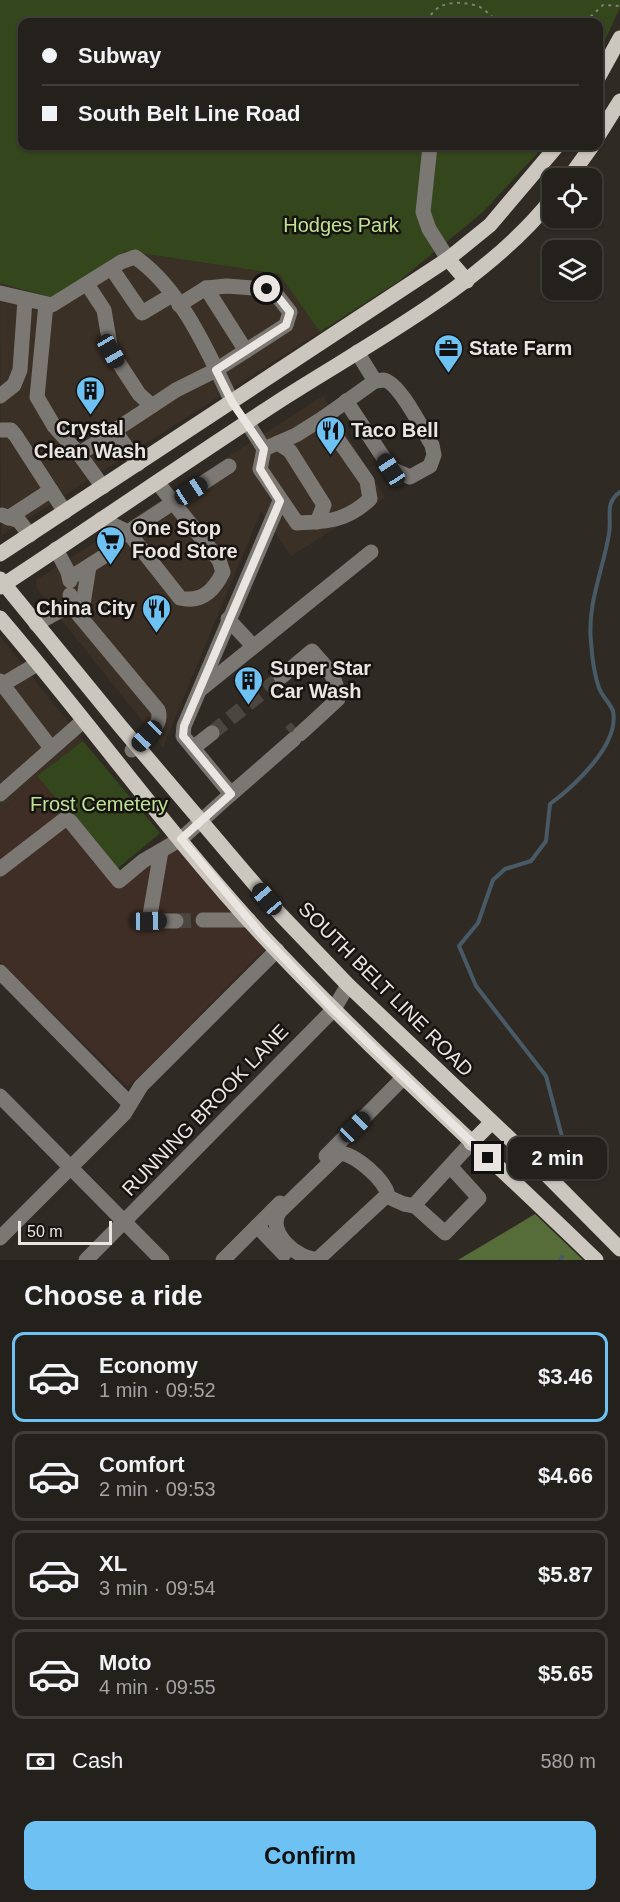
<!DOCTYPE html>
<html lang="en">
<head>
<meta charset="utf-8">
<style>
	:root { --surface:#24201b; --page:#2c2824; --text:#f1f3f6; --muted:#a3a3a3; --line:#413e3a; --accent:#6ec2f3 }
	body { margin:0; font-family:Helvetica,sans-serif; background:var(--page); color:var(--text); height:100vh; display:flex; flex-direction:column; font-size:22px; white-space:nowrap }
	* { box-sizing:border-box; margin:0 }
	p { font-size:20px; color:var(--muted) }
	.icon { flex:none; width:33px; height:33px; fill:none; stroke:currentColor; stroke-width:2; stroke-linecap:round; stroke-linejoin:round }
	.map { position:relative; height:1260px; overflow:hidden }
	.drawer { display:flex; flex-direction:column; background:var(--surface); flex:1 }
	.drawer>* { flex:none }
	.hud { position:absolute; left:18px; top:18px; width:585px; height:132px; border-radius:12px; box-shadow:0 2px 4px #0004,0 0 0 2px var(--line); display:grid; align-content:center; height:132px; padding:0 24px; background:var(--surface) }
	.tools { position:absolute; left:542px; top:168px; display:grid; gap:12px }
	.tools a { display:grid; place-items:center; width:60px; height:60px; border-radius:12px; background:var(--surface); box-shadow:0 2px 4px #0004,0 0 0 2px var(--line); font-size:30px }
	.scale { position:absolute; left:18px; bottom:15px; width:94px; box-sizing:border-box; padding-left:6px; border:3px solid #eae5e1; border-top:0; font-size:16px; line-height:21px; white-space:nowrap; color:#eae5e1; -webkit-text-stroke:4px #161310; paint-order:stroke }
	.end { position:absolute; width:27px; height:27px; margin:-14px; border:8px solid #eae5e1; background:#111; box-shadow:0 0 0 3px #111 }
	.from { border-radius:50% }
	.bubble { position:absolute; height:42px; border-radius:12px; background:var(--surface); box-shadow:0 2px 4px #0004,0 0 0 2px var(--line); font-size:20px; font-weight:700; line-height:42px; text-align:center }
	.car { position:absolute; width:18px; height:36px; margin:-18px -9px; border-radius:8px; box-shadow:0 0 4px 2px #0007; background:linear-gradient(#222 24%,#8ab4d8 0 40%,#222 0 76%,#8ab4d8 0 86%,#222 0) }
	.hud b { display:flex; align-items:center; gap:21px; height:57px; font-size:22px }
	.hud b+b { border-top:2px solid var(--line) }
	.hud i { width:15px; height:15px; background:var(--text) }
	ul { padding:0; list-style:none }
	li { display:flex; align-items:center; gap:18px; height:90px; margin:0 12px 9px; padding:0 12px; border:3px solid var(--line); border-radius:12px }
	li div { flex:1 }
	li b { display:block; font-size:22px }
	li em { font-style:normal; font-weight:700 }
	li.selected { border-color:var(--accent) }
	li>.icon { width:54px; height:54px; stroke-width:1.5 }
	h2 { padding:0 24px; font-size:27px; line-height:72px }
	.pay { display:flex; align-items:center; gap:15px; height:66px; padding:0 24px; font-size:22px }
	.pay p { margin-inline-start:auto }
	.button { display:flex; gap:12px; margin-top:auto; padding:12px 24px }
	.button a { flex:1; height:69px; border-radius:12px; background:var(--accent); color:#111; font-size:24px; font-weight:700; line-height:69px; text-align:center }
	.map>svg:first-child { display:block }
</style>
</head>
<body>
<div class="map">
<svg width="620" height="1260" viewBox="0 0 620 1260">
	<rect width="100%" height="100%" fill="#302a24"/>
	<g fill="#3b3025">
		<path d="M126 251 279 274 320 332 1 536 0 283 53 298Z"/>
		<path d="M323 396 385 497 291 556 261 511 163 747 37 589 36 580Z"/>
		<path d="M0 636 83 741 37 776 0 814Z"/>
	</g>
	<path fill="#3f2e25" d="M37 776 120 875 168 834 265 949 128 1087 0 962V814Z"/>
	<g fill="#34461c">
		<path d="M0 0H620V8L599 53 598 22H22V146H544L483 212 399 281 320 332 279 274 126 251 53 298 0 283Z"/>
		<path d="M83 741 160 833 116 870 37 776Z"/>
	</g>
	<path fill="#566d39" d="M535 1214 583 1260H458Z"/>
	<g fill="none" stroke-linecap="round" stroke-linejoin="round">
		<g stroke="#485a66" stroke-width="4">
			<path d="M570 1167 546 1076 476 986 459 946 478 923 493 880 505 869 531 861 546 841 550 804C573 787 620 745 613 711 610 703 602 696 599 688 594 674 592 656 591 642 587 604 603 570 609 534 612 517 604 503 620 492"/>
			<path d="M560 1260 562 1257"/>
		</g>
		<g stroke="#4c4640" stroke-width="15" stroke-dasharray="15 8" stroke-linecap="butt">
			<path d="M212 733 281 677"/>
			<path d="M290 733 296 728"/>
			<path d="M176 921 203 920"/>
		</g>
		<g stroke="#837d78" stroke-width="2" stroke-dasharray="3 4.5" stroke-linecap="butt">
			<path d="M428 22C434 0 461 0 480 7 487 11 492 17 498 22"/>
			<path d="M585 22 603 5 620 6"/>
		</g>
		<g stroke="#7b7874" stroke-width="15">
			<path d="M430 146 423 212 429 229 448 259"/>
			<path d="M116 275 142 313 172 295"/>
			<path d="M87 284 104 310 111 351 139 394 152 406"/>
			<path d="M206 288 246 351"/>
			<path d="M0 293 52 305 121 262 135 257C181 289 208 352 232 402"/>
			<path d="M46 304 37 397 54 426 79 454"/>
			<path d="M0 396 14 385 20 370 25 300"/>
			<path d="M346 401 391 469 410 477 430 466 434 455 432 445C423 431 400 383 384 380 384 380 375 381 375 381L357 352"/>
			<path d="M323 418 375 381"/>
			<path d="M247 422 264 449 260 469 297 523C327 522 347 521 370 499L367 481 323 418 296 435 264 449"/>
			<path d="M0 430H11L16 436 65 512"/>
			<path d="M115 431 138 464"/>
			<path d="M278 443 290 451 324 505 317 522"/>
			<path d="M103 487 79 454 176 390 216 370 286 325 290 312 275 293 267 289 227 286 206 288 179 305"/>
			<path d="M2 515 19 521 30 535"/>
			<path d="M8 518 51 490"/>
			<path d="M101 519 128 532 229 466"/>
			<path d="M56 549 68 572 70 581"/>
			<path d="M70 578 109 553 110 543 128 532 180 598C201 603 214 591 223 572L219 560 157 482"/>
			<path d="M70 595 78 614 158 710C164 726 143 741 132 750"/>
			<path d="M81 617 89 566"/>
			<path d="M228 619 253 646"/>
			<path d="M36 624 72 604"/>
			<path d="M281 677 312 651C326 667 338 677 338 699L300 734"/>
			<path d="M0 681 51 748"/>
			<path d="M0 686 37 664"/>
			<path d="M201 689 371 552"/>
			<path d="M193 748 212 733"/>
			<path d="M0 794 83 721"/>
			<path d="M231 794 294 739"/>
			<path d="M161 851 149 921H176"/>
			<path d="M0 869 65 819 70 821 119 881 143 861 181 839 231 794 183 736 184 726 280 501"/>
			<path d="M203 920H249"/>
			<path d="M0 972 130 1104"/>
			<path d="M0 1096 162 1260"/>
			<path d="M326 1156 404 1077"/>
			<path d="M450 1166 479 1198 445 1233 415 1206 416 1203 471 1143"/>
			<path d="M388 1195C384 1179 356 1155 340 1153L280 1211C265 1232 298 1260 318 1259L386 1196 404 1204 415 1206"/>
			<path d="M257 1226 284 1254"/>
			<path d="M0 1238 124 1114 141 1086 277 950"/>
			<path d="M86 1260 334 1009 348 985"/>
			<path d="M223 1260 280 1203"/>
		</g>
		<g stroke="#cbc6be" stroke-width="15">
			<path d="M598 78 620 38"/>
			<path d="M598 136 620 101"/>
			<path d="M569 178 592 146"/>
			<path d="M448 259 467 281"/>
			<path d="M0 554 448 259 490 225 557 146"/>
			<path d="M0 579 121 727 280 914 348 985 527 1155 620 1249"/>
			<path d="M0 587C96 524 191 458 287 396 375 340 486 282 552 199"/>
			<path d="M0 618C89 722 169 834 262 935 368 1049 485 1152 596 1260"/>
			<path d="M471 1143 492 1122"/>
		</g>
	</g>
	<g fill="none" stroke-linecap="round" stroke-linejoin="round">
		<path stroke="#eae5e1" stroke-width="8" d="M267 289 275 293 290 312 286 325 216 370 232 402 264 449 260 469 280 501 184 726 183 736 231 794 181 839 261 934 333 1009 488 1158"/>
	</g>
	<defs>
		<symbol id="office-pin" viewBox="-11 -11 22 30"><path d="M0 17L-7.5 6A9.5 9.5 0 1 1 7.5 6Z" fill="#6ec2f3" stroke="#161310"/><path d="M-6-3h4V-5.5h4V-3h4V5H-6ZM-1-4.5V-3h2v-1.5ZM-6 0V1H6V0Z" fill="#111"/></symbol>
		<symbol id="building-pin" viewBox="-11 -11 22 30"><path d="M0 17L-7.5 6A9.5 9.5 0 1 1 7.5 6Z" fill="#6ec2f3" stroke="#161310"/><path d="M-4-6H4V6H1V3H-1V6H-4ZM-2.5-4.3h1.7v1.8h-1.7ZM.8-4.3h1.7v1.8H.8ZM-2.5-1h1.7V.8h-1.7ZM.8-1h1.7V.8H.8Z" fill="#111"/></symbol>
		<symbol id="restaurant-pin" viewBox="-11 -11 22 30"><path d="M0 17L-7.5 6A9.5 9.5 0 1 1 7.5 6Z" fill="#6ec2f3" stroke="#161310"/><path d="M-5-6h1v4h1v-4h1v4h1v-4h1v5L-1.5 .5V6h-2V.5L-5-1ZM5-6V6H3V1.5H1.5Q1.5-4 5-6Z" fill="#111"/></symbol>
		<symbol id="supermarket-pin" viewBox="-11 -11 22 30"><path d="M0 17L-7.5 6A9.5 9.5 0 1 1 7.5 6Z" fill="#6ec2f3" stroke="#161310"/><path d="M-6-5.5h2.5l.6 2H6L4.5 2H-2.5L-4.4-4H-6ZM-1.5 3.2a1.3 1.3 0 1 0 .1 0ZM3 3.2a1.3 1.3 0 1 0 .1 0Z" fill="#111"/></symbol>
	</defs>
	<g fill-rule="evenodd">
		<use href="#office-pin" x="432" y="332" width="33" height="45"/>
		<use href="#building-pin" x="74" y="374" width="33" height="45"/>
		<use href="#restaurant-pin" x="314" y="414" width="33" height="45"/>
		<use href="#supermarket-pin" x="94" y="524" width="33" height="45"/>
		<use href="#restaurant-pin" x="140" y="592" width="33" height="45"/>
		<use href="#building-pin" x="232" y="664" width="33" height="45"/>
	</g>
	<g text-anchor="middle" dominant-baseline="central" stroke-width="5" stroke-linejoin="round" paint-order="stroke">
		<g font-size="20" fill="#bde293" stroke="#161310">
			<text x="341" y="225">Hodges Park</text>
			<text x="99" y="804">Frost Cemetery</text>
		</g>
		<g font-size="20" font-weight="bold" fill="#eae5e1" stroke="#161310" text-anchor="start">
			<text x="469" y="348">State Farm</text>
			<text x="90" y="428" text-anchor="middle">Crystal<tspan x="90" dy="23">Clean Wash</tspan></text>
			<text x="351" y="430">Taco Bell</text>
			<text x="132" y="528">One Stop<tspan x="132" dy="23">Food Store</tspan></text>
			<text x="135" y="608" text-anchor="end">China City</text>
			<text x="270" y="668">Super Star<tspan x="270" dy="23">Car Wash</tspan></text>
		</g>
		<g font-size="20" fill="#eae5e1" stroke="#161310">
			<text transform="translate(386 989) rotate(45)">SOUTH BELT LINE ROAD</text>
			<text transform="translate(205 1110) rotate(-46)">RUNNING BROOK LANE</text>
		</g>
	</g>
</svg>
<div class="tools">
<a><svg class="icon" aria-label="locate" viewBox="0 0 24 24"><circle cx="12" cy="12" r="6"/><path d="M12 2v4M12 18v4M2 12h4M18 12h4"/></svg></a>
<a><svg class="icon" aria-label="layers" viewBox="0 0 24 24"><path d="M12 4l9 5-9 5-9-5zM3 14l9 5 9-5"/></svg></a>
</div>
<div class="scale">50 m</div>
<i class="end from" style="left:267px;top:289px"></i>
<i class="end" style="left:488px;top:1158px"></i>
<div class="bubble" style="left:508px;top:1137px;width:99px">2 min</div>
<i class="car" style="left:111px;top:351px;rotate:150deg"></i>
<i class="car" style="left:391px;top:470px;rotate:327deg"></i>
<i class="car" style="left:191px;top:491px;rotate:57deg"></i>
<i class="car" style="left:147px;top:736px;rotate:224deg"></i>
<i class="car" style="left:267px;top:899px;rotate:320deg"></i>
<i class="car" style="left:149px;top:921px;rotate:89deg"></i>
<i class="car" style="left:355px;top:1127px;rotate:45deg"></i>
<div class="hud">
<b><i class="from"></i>Subway</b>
<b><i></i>South Belt Line Road</b>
</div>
</div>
<section class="drawer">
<h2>Choose a ride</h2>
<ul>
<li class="selected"><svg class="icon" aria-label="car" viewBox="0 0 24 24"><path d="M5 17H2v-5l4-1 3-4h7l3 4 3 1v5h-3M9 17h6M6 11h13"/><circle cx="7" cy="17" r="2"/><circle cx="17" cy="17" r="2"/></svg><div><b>Economy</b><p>1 min · 09:52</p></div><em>$3.46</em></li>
<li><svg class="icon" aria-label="car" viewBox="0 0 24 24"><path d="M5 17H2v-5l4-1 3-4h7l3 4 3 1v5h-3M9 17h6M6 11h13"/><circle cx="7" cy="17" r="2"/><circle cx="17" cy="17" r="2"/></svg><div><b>Comfort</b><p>2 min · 09:53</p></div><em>$4.66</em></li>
<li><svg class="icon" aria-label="car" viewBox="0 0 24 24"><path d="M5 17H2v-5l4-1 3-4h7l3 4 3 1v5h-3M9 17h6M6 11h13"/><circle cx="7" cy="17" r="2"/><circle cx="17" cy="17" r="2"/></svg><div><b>XL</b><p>3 min · 09:54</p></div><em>$5.87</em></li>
<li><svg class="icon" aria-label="car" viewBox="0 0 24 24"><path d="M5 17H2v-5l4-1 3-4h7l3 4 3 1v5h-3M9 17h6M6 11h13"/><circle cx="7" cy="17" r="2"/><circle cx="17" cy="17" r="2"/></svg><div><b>Moto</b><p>4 min · 09:55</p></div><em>$5.65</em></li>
</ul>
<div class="pay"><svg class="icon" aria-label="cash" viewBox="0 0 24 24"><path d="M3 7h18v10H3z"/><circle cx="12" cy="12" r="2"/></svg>Cash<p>580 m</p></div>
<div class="button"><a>Confirm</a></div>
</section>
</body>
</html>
